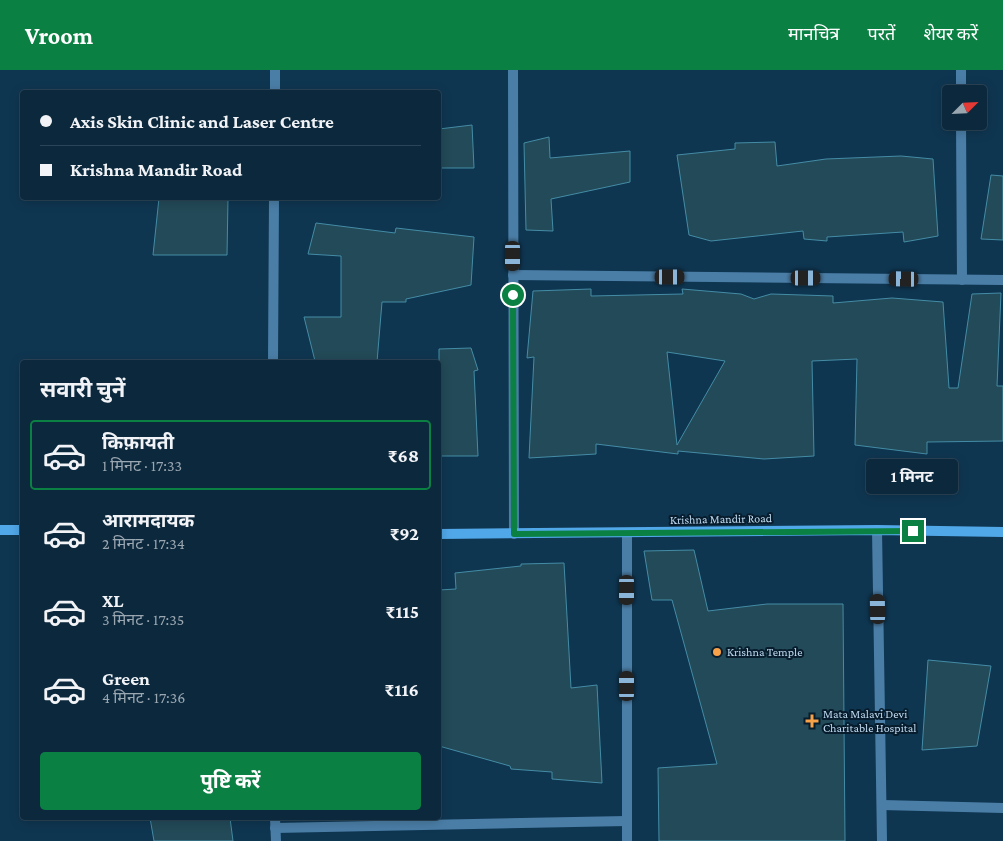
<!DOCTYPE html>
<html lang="hi">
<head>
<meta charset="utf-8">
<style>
	:root { --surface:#0b283d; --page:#143044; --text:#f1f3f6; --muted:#9aa6b0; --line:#2b4457; --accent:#0b8043 }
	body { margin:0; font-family:"Crimson Pro","Noto Sans Devanagari",serif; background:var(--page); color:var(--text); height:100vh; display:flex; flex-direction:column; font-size:19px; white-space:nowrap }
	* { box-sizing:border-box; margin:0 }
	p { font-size:16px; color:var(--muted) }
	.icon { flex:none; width:28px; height:28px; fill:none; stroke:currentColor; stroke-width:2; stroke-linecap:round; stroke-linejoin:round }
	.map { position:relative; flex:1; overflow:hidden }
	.panel { position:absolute; left:20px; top:290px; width:421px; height:460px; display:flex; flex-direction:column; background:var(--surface); border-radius:5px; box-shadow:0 2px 12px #0003,0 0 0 1px var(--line) }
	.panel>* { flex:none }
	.hud { position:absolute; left:20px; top:20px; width:421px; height:110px; border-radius:5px; box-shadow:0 2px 12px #0003,0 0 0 1px var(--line); display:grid; align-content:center; height:110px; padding:0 20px; background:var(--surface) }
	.needle { width:32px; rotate:66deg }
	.buttons { position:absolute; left:942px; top:15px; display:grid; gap:10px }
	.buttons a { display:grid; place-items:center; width:45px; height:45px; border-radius:5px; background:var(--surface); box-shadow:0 2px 12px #0003,0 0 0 1px var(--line); font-size:25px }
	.end { position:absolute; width:22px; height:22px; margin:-11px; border:6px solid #0b8043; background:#fff; box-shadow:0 0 0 2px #fff }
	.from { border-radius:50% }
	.bubble { position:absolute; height:35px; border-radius:5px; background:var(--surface); box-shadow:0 2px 12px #0003,0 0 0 1px var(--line); font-size:16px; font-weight:700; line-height:35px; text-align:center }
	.car { position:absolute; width:15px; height:30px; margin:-15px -8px; border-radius:6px; box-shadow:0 0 4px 1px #0007; background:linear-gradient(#222 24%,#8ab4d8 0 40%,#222 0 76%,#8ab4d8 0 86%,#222 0) }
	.hud b { display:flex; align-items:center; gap:18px; height:48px; font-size:19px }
	.hud b+b { border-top:1px solid var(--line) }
	.hud i { width:12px; height:12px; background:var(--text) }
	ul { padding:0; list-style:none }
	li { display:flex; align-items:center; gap:15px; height:70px; margin:0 10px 8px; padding:0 10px; border:2px solid transparent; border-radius:5px }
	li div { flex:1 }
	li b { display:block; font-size:19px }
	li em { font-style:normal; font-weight:700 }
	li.selected { border-color:var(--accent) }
	li>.icon { width:45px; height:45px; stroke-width:1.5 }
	h2 { padding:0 20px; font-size:22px; line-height:60px }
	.action { display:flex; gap:10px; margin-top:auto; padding:10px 20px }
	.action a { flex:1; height:58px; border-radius:5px; background:var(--accent); color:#fff; font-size:20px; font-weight:700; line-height:58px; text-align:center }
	header { display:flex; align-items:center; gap:30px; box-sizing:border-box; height:70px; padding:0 25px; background:var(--accent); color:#fff }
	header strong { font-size:24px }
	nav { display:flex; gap:28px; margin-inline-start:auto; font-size:18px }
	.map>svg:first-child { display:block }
</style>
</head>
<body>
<header>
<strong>Vroom</strong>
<nav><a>मानचित्र</a><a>परतें</a><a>शेयर करें</a></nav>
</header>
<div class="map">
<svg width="1003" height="771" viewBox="0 0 1003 771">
	<rect width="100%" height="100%" fill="#0f3651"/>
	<g fill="#234a58" stroke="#448ca6" fill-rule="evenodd">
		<path d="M472 55 474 98H439V59Z"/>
		<path d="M549 67 550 88 630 81V112L551 129 553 161 526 160 524 73Z"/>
		<path d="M775 72 777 96 826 89 901 86 933 89 938 166 904 172 903 162 827 167V171L804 169 803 161 711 171 689 165 677 85 735 79V73Z"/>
		<path d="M991 105 1003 106V170L981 169Z"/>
		<path d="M159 128H228L227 185H153Z"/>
		<path d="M316 153 395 163 396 158 474 167 471 215 406 229V232H382L377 292 315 291 304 247H341V186L308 184Z"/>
		<path d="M591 219V226L683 224 682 219 741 224 754 229 771 224 833 226V233L892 228 943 232 949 318H958L972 224 1001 223 997 316H1003V371L927 372V384L855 375 857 289 812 291 814 386 764 389 678 381V384L596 374V384L529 388 534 287 527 288 533 221ZM667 282 725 291 677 375Z"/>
		<path d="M471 278 478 300 474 301 478 386H439V279Z"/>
		<path d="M694 480 708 541 767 534H843L845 771H659L658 698 717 694 672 530H652L644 481Z"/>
		<path d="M564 493 571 618 597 615 602 713 552 709V702L511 699 510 696 439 676V520L456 519 455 503 521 496V494Z"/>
		<path d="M928 590 991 596 977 676 922 680Z"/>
		<path d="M150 748H230L233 771H154Z"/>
	</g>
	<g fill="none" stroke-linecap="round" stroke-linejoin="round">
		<g stroke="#4b7ea7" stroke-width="10">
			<path d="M513 0 514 464"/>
			<path d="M961 0V24"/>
			<path d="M275 22V0"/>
			<path d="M961 51 962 210"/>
			<path d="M513 205 1003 210"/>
			<path d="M273 292 274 128"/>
			<path d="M877 460 882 771"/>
			<path d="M882 735 1003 738"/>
			<path d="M275 748 276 771"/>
			<path d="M275 758 627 751"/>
			<path d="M627 771V463"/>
		</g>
		<g stroke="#51a8e9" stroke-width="10">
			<path d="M0 460H22"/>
			<path d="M439 464 877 460 1003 462"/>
		</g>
	</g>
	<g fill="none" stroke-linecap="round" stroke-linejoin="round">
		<path stroke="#0b8043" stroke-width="6" d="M513 225 514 464 913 461"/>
	</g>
	<g fill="#f7a148" stroke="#071c2c" stroke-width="2">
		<circle cx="717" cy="582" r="5"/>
		<path d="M809.5 643.5h5v5h5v5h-5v5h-5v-5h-5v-5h5z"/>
	</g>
	<g text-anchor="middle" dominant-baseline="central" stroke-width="4" stroke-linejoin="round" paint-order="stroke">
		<g font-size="12" fill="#bfd9ef" stroke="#071c2c">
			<text transform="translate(721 449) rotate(-1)">Krishna Mandir Road</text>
		</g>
		<g font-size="12" fill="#bfd9ef" stroke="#071c2c" text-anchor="start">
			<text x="727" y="582">Krishna Temple</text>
			<text x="823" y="644">Mata Malavi Devi<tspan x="823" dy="14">Charitable Hospital</tspan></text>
		</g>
	</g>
</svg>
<div class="buttons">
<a><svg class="needle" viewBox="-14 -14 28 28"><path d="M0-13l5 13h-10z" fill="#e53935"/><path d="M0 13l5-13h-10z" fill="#9aa6b0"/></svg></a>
</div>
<i class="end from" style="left:513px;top:225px"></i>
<i class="end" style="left:913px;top:461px"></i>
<div class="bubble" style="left:866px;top:389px;width:92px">1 मिनट</div>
<i class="car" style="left:513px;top:186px;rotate:180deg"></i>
<i class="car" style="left:670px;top:207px;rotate:90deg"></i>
<i class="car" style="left:806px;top:208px;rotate:90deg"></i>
<i class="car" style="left:904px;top:209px;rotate:271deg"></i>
<i class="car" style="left:627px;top:520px;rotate:180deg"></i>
<i class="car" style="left:878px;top:539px;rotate:359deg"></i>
<i class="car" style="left:627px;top:616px;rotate:0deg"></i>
<div class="hud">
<b><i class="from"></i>Axis Skin Clinic and Laser Centre</b>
<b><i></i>Krishna Mandir Road</b>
</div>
<section class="panel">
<h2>सवारी चुनें</h2>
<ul>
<li class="selected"><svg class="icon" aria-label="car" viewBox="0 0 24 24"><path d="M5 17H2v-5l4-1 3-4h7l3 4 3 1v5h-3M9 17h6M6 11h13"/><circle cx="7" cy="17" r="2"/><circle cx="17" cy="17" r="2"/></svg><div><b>किफ़ायती</b><p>1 मिनट · 17:33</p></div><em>₹68</em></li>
<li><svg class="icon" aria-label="car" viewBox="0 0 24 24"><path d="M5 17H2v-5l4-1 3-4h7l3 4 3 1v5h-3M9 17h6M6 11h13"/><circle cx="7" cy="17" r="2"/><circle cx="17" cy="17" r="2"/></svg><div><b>आरामदायक</b><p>2 मिनट · 17:34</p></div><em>₹92</em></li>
<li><svg class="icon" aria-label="car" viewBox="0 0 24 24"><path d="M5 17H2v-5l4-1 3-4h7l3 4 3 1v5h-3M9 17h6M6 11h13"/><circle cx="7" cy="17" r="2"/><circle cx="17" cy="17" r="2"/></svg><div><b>XL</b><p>3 मिनट · 17:35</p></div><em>₹115</em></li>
<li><svg class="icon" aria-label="car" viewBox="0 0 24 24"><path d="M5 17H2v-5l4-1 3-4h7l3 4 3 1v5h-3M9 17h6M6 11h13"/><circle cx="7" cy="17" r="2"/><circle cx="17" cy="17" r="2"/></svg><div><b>Green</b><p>4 मिनट · 17:36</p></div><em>₹116</em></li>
</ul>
<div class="action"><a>पुष्टि करें</a></div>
</section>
</div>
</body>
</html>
